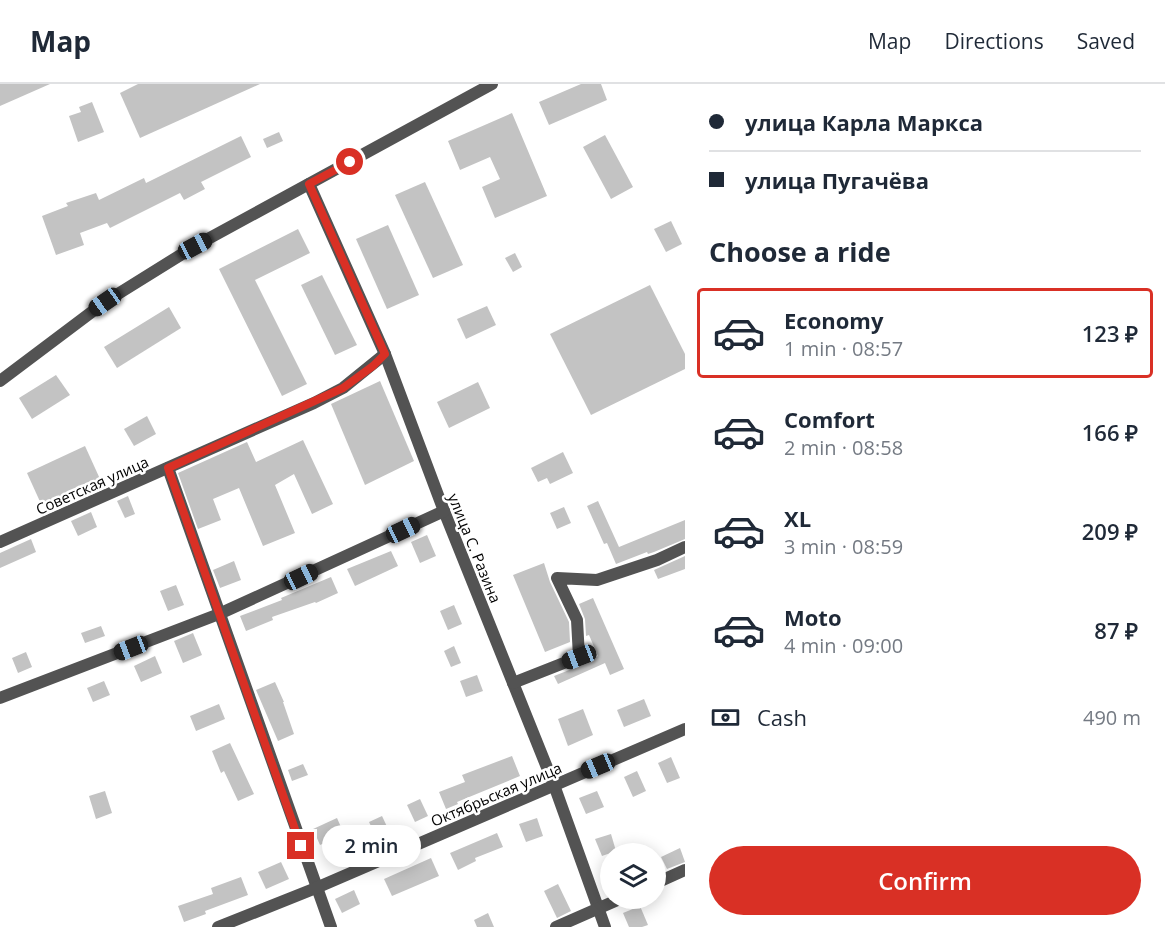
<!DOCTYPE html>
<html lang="en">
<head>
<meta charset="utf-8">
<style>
	:root { --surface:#fff; --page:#f6f6f7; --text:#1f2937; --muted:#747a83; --line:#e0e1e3; --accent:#d93025 }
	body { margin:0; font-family:"Open Sans",sans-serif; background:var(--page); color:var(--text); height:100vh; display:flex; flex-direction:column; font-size:22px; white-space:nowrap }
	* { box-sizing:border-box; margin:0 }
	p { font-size:20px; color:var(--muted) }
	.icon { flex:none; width:33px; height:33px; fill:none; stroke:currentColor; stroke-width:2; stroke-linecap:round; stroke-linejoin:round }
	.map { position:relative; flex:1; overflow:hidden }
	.panel { display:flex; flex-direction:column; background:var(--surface); width:480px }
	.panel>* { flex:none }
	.banner { display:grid; align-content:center; height:132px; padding:0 24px; background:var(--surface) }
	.tools { position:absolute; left:600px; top:759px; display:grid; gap:12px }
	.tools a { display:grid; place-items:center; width:66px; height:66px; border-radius:50%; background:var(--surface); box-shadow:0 3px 15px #0003; font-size:30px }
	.end { position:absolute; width:27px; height:27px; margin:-14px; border:8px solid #d93025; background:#fff; box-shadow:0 0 0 3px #fff }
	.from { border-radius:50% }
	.bubble { position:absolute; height:42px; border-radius:21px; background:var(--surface); box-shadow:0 3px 15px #0003; font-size:20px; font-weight:600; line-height:42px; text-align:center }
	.car { position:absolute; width:18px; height:36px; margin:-18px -9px; border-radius:8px; box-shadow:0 0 4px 2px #0007; background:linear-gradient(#222 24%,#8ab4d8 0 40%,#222 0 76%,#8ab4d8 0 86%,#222 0) }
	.banner b { display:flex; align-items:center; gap:21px; height:57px; font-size:22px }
	.banner b+b { border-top:2px solid var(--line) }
	.banner i { width:15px; height:15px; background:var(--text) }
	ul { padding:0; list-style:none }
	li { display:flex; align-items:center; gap:18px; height:90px; margin:0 12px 9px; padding:0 12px; border:3px solid transparent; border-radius:6px }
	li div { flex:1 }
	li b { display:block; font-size:22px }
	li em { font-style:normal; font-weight:600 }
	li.on { border-color:var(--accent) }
	li>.icon { width:54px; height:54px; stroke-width:1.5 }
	h2 { padding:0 24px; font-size:27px; line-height:72px }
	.pay { display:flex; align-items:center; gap:15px; height:66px; padding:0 24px; font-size:22px }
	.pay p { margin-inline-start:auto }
	.cta { display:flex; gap:12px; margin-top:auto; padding:12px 24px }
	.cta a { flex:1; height:69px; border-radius:36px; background:var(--accent); color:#fff; font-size:24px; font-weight:600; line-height:69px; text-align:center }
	header { display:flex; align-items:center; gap:36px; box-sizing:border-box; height:84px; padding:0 30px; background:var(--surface); border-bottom:2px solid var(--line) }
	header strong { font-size:28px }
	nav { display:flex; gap:33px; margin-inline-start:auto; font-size:21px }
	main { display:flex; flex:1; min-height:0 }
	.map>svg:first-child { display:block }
</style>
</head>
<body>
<header>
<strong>Map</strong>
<nav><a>Map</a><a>Directions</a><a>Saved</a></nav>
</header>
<main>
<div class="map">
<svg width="685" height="843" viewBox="0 0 685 843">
	<rect width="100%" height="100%" fill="#fff"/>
	<g fill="#c3c3c3">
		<path d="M0 0H50L0 22Z"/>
		<path d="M138 0H260L140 54 120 9Z"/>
		<path d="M581 0H601L607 16 549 41 539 18Z"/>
		<path d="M92 18 104 48 78 58 69 32 81 28 79 23Z"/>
		<path d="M512 29 547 112 495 134 482 103 500 95 490 73 460 86 448 57Z"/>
		<path d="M279 48 283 57 267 64 263 55Z"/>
		<path d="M605 51 633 103 611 115 583 63Z"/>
		<path d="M241 52 251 73 201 98 205 105 184 116 180 109 110 144 107 139 80 149 84 161 56 171 42 132 68 122 66 119 96 109 99 116 144 94 146 99Z"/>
		<path d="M425 98 463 181 433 194 395 111Z"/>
		<path d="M671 137 682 160 666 168 654 145Z"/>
		<path d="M388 141 419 211 387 225 356 155Z"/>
		<path d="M298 145 310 169 255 196 307 300 282 312 219 185Z"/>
		<path d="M515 169 522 183 513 188 505 174Z"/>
		<path d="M322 191 357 261 335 271 301 201Z"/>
		<path d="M650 201 685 270V285L591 331 550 250Z"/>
		<path d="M487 222 496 241 466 255 457 235Z"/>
		<path d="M169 223 181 244 117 284 104 263Z"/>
		<path d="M56 291 70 311 32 335 19 314Z"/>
		<path d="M380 297 414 377 365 401 331 320Z"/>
		<path d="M478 298 490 324 449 344 437 318Z"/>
		<path d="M147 332 156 350 134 362 124 345Z"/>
		<path d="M303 356 333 420 312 430 294 390 275 401 295 449 263 462 239 404 213 415 221 436 198 445 178 389 247 358 256 378Z"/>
		<path d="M85 362 100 395 42 422 27 389Z"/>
		<path d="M563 368 573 389 550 400 547 394 538 398 531 384Z"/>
		<path d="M128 412 135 430 125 434 117 417Z"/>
		<path d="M598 417 619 463 685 436V455L654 468 648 470 647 468 616 480 607 459 604 460 587 422Z"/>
		<path d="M564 423 571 439 557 445 550 429Z"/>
		<path d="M91 428 97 443 78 452 71 437Z"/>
		<path d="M427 451 436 472 420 479 411 458Z"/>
		<path d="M31 455 36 468 0 484V469Z"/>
		<path d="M391 467 398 482 355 502 347 485Z"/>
		<path d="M685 472V485L658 495 654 486Z"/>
		<path d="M234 477 241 496 220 504 213 486Z"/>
		<path d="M544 479 550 498 569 538 570 558 545 568 513 491Z"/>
		<path d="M331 493 338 509 316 519 315 518 272 533 273 536 246 547 240 532 282 516 281 514Z"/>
		<path d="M176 501 184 521 168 527 160 507Z"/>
		<path d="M593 514 624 585 610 591 605 579 558 600 554 592 582 581 598 572 589 551 586 552 585 535 579 520Z"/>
		<path d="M454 521 462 540 448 546 440 527Z"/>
		<path d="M101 542 105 552 85 559 81 549Z"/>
		<path d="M193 549 202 571 183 579 174 557Z"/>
		<path d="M454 562 461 579 451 583 444 567Z"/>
		<path d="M26 568 32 583 18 589 12 574Z"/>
		<path d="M155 572 162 589 141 598 134 582Z"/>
		<path d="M477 591 483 607 466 613 460 597Z"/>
		<path d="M104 597 110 611 93 618 87 604Z"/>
		<path d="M275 598 284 618H283L294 650 278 657 256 606Z"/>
		<path d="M644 615 651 632 624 643 617 626Z"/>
		<path d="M219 620 225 635 196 647 190 632Z"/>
		<path d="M583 625 593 651 568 662 558 635Z"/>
		<path d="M230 659 254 710 238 717 224 687 221 689 212 667Z"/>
		<path d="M512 672 520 692 457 718 458 720 446 725 439 708 465 698 462 691Z"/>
		<path d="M671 673 680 694 667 699 658 679Z"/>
		<path d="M303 680 308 691 292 697 288 686Z"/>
		<path d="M637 687 646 707 633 713 624 693Z"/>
		<path d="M105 707 112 729 96 735 89 712Z"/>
		<path d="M597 707 604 723 586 730 579 714Z"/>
		<path d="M420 715 428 732 415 738 407 721Z"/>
		<path d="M382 732 390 749 377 755 369 738Z"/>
		<path d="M337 734 344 750 320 761 313 745Z"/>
		<path d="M537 734 543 752 526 758 519 740Z"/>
		<path d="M497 749 503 763 475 774 476 777 458 786 450 769Z"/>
		<path d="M611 750 616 767 602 772 595 755Z"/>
		<path d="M680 764 685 778 667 785 661 773Z"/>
		<path d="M431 774 439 792 392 812 384 795Z"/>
		<path d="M281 778 289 795 266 805 258 788Z"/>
		<path d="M241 793 248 811 205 827 206 830 184 838 178 822 213 810 211 804Z"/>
		<path d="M558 800 571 827 557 834 544 807Z"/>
		<path d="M354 806 360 820 342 829 335 815Z"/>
		<path d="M640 822 648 841 642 843H629L623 829Z"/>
		<path d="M488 829 494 843H477L474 836Z"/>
	</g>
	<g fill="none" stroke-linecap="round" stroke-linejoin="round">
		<g stroke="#535353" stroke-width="12">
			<path d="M309 100 385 270 444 427 554 701 605 843"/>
			<path d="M0 297 105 218 195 162 492 0"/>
			<path d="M168 384 331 843"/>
			<path d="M0 458 314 319 343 304 385 270"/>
			<path d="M513 599 579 573 577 536 557 494 597 496 657 476 685 463"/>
			<path d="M0 614 219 530 444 427"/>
			<path d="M656 799 685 786"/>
			<path d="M218 843 316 804 685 645"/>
			<path d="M556 843 622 814"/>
		</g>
	</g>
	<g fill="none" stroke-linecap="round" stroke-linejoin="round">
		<path stroke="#d93025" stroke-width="8" d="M301 762 168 384 343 304 373 282 385 270 309 100 350 78"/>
	</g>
	<g text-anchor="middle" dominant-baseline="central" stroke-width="5" stroke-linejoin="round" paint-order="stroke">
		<g font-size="15" fill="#000" stroke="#fff">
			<text transform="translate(92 401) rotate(-24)">Советская улица</text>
			<text transform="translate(475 464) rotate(68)">улица С. Разина</text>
			<text transform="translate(496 710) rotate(-23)">Октябрьская улица</text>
		</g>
	</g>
</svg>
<div class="tools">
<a><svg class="icon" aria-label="layers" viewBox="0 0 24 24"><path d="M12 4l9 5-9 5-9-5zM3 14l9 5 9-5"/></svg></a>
</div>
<i class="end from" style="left:350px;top:78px"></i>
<i class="end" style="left:301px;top:762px"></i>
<div class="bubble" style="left:322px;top:741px;width:99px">2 min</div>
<i class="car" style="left:195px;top:162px;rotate:62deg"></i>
<i class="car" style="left:105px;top:218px;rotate:235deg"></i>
<i class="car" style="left:403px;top:446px;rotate:65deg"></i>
<i class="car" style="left:301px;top:493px;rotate:65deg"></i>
<i class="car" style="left:131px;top:564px;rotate:249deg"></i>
<i class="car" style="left:579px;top:573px;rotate:249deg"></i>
<i class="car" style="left:598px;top:682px;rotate:247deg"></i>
</div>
<section class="panel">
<div class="banner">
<b><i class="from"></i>улица Карла Маркса</b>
<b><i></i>улица Пугачёва</b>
</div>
<h2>Choose a ride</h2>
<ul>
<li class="on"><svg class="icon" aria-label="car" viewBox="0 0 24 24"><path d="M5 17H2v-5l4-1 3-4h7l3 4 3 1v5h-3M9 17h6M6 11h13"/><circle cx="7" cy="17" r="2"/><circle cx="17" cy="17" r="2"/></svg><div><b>Economy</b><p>1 min · 08:57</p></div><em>123 ₽</em></li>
<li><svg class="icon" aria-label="car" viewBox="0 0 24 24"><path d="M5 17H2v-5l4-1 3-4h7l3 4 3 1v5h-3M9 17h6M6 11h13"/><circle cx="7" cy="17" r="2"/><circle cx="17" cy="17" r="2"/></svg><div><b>Comfort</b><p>2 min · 08:58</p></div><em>166 ₽</em></li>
<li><svg class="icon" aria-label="car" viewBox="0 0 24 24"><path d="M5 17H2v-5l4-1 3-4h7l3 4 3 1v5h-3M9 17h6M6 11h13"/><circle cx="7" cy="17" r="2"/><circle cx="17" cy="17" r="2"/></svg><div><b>XL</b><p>3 min · 08:59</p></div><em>209 ₽</em></li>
<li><svg class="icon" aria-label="car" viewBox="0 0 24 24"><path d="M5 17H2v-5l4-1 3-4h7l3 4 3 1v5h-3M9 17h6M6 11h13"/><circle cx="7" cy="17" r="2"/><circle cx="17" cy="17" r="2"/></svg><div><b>Moto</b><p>4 min · 09:00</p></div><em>87 ₽</em></li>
</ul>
<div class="pay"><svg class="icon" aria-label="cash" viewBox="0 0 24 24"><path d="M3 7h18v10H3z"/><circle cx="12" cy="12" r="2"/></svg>Cash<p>490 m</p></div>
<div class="cta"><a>Confirm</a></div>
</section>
</main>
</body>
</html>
